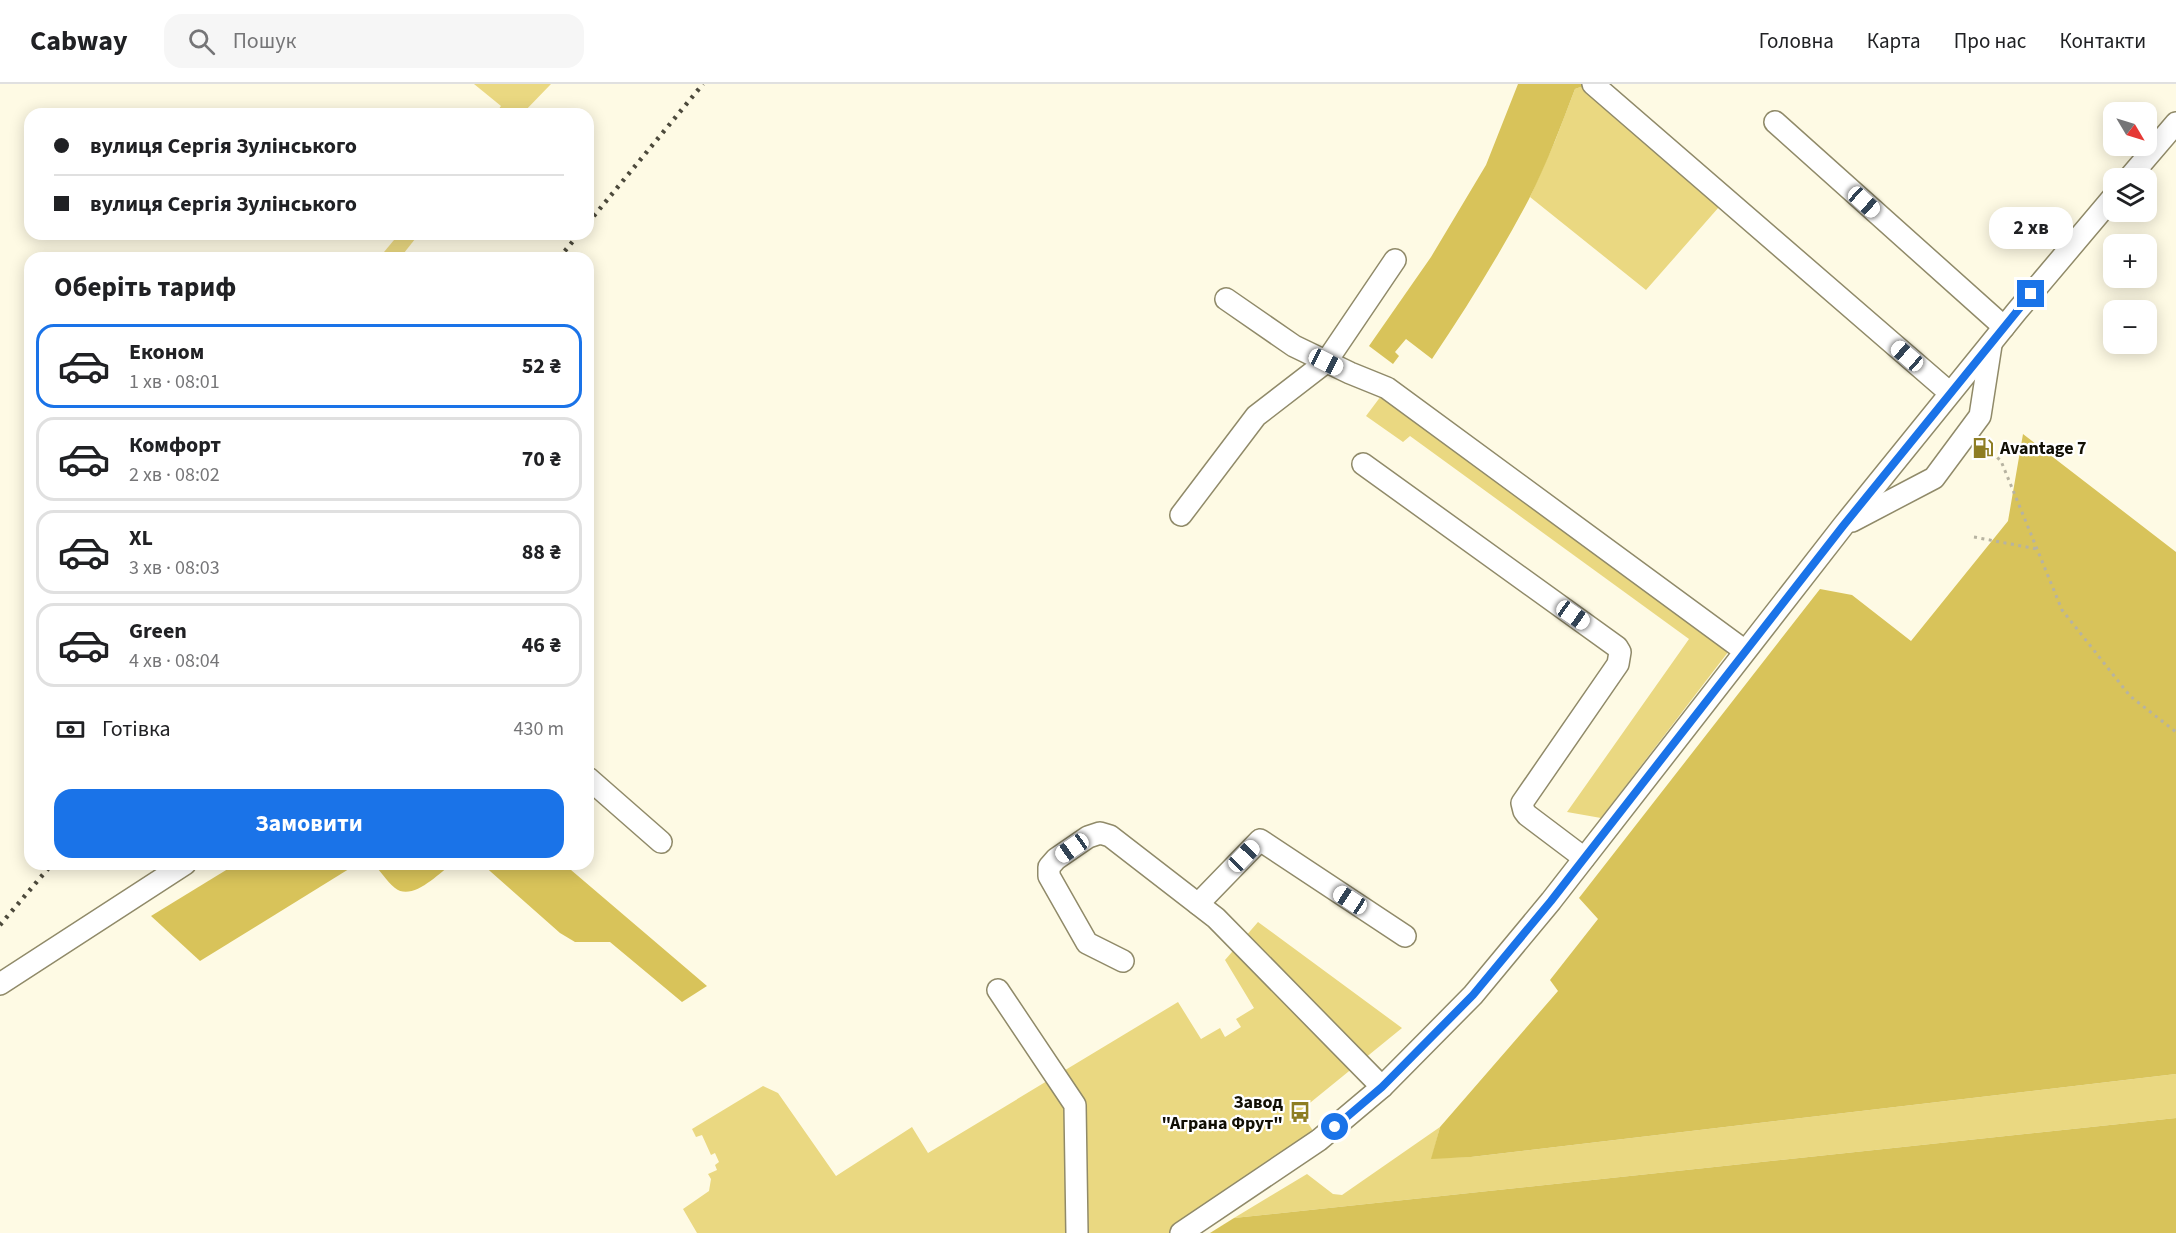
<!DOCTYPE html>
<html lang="uk">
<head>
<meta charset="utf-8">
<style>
	:root { --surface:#fff; --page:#f6f6f6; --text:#202124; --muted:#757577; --line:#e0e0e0; --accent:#1a73e8 }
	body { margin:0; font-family:"Source Sans 3",sans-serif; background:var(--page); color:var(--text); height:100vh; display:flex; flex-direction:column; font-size:22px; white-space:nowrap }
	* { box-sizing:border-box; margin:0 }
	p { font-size:20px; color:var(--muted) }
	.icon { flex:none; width:33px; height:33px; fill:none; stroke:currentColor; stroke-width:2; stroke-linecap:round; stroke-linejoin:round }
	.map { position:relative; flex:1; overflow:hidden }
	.sheet { position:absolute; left:24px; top:168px; width:570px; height:618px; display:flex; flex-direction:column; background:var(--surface); border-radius:18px; box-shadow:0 3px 15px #0003 }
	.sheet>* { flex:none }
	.top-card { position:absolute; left:24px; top:24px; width:570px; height:132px; border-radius:18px; box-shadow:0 3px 15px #0003; display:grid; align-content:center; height:132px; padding:0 30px; background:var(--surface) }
	.needle { width:39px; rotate:128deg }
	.tools { position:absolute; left:2103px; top:18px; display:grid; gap:12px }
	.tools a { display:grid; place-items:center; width:54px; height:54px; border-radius:12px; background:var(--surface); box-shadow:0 3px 15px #0003; font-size:30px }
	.end { position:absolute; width:27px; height:27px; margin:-14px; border:8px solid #1a73e8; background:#fff; box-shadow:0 0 0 3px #fff }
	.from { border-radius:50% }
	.bubble { position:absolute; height:42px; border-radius:18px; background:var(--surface); box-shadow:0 3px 15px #0003; font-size:20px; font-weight:700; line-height:42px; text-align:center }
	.car { position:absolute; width:18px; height:36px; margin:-18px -9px; border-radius:8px; box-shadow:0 0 4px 2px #0007; background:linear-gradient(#fff 24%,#345 0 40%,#fff 0 76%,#345 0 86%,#fff 0) }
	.top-card b { display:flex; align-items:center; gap:21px; height:57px; font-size:22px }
	.top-card b+b { border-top:2px solid var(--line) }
	.top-card i { width:15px; height:15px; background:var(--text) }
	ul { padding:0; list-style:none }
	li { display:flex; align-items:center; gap:18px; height:84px; margin:0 12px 9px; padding:0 18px; border:3px solid var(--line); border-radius:18px }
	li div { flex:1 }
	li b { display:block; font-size:22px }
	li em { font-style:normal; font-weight:700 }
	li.active { border-color:var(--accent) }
	li>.icon { width:54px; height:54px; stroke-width:1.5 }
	h2 { padding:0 30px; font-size:27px; line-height:72px }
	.pay { display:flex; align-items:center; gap:15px; height:66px; padding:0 30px; font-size:22px }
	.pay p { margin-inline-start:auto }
	.button { display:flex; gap:12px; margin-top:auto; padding:12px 30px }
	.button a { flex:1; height:69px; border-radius:18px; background:var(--accent); color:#fff; font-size:24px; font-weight:700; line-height:69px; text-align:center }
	header { display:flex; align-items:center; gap:36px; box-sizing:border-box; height:84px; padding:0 30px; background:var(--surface); border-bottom:2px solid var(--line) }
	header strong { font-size:28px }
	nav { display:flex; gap:33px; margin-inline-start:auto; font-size:21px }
	.search { width:420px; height:54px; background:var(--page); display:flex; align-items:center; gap:15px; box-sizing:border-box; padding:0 21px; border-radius:18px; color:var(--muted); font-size:22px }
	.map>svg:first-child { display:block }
</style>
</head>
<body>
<header>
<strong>Cabway</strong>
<div class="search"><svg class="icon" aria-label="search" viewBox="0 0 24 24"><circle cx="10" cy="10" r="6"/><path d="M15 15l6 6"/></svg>Пошук</div>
<nav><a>Головна</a><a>Карта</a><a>Про нас</a><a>Контакти</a></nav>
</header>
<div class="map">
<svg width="2176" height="1149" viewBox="0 0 2176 1149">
	<rect width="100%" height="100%" fill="#fefae4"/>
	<g fill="#ead881">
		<path d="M474 0H551L522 30H495L501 22Z"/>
		<path d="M1589 0 1726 115 1646 206 1530 113 1555 57 1575 5Z"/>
		<path d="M399 150H419L400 174H379Z"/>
		<path d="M1387 304 1735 559 1601 734 1567 728 1689 555 1410 352 1403 358 1366 332Z"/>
		<path d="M1258 838 1402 944 1300 1027 1319 1056 1181 1149H697L683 1125 709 1107 711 1095 708 1090 717 1086 715 1081 719 1078 715 1069 711 1071 702 1051 696 1053 692 1045 763 1002 778 1009 836 1092 912 1043 928 1069 1178 918 1201 955 1220 944 1225 953 1241 943 1236 935 1254 924 1225 876Z"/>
		<path d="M2176 990V1034L1234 1134 1307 1090 1333 1110 1342 1111 1440 1043 1432 1074 1471 1073Z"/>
	</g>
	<g fill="#d8c35a">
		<path d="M1518 0H1589L1575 5C1561 42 1547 79 1529 115 1500 170 1467 223 1432 275L1406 255 1395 268 1399 272 1393 280 1369 262 1431 173 1486 81Z"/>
		<path d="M2023 350 2176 468V990L1471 1073 1431 1075 1440 1043 1558 907 1550 896 1598 835 1579 814 1820 505 1852 511 1911 557 2008 437Z"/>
		<path d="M236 780H357L200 877 151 832Z"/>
		<path d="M372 780H452C438 790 412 818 395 804 386 797 381 786 372 780Z"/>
		<path d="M482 780H564L707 902 682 918 610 858H575L560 849Z"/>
		<path d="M2176 1034V1149H1210L1234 1134Z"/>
	</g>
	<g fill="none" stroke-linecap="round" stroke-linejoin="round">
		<defs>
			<g id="minor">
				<path d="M1593 0 1950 309"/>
				<path d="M1775 38 2004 243"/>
				<path d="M2129 94 2176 39"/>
				<path d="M1226 215 1294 262 1350 289 1387 304 1745 567"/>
				<path d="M1363 380 1617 563 1620 568 1618 580 1522 719 1524 727 1527 731 1584 774"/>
				<path d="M1181 431 1256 332 1326 278 1395 176"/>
				<path d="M1852 437 1934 394 1980 332 1991 261"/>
				<path d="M588 694 661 758"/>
				<path d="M1198 820 1260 756 1405 852"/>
				<path d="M1123 877 1087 859 1049 792V783L1056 775 1088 753 1100 749 1110 752 1216 834 1382 1003"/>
				<path d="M0 900 185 780"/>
				<path d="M998 906 1075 1021 1077 1149"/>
				<path d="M1181 1149 1319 1056 1382 1003 1473 911 1551 817 1843 442 2017 227 2114 112"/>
			</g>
		</defs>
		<use href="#minor" stroke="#908a69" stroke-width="24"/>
		<g stroke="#b7b3a1" stroke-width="3" stroke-dasharray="3 4.5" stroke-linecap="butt">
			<path d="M1981 358 2001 377 2062 526 2130 612 2176 648"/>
			<path d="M1974 453 2037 465"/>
		</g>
		<use href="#minor" stroke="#fff" stroke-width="21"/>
		<g stroke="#4c493b" stroke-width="4.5" stroke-dasharray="3 6" stroke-linecap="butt">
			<path d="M588 139 703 0"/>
			<path d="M559 174 579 150"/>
			<path d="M0 841 52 780"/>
		</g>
	</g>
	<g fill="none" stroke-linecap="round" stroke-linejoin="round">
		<path stroke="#1a73e8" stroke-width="8" d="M1335 1043 1382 1003 1473 911 1551 817 1843 442 2031 210"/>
	</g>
	<defs>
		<symbol id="fuel-bare" viewBox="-9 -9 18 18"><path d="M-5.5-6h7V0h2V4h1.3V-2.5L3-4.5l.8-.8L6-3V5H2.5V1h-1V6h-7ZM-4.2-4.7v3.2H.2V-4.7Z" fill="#8e7d23" stroke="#fff" stroke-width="2.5" paint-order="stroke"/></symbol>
		<symbol id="bus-bare" viewBox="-9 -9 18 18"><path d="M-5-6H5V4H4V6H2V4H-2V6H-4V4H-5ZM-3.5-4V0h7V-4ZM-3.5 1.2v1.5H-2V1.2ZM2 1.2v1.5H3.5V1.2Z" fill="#8e7d23" stroke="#fff" stroke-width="2.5" paint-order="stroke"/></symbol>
	</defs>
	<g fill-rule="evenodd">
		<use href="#fuel-bare" x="1968" y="349" width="30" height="30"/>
		<use href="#bus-bare" x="1285" y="1013" width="30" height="30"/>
	</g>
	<g text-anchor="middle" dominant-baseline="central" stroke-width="4.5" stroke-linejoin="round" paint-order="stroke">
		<g font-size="18" font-weight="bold" fill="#110f04" stroke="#fff" text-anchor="start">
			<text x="2000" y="364">Avantage 7</text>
			<text x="1283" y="1018" text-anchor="end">Завод<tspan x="1283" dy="21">"Аграна Фрут"</tspan></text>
		</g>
	</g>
</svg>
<div class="tools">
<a><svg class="needle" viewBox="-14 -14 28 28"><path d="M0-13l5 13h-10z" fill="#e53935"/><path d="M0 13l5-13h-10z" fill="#757577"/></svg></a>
<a><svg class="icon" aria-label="layers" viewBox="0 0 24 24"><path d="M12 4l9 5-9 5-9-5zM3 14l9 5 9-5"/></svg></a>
<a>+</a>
<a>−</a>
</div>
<i class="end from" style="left:1335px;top:1043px"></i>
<i class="end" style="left:2031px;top:210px"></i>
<div class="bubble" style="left:1989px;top:123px;width:84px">2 хв</div>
<i class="car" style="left:1864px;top:118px;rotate:132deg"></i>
<i class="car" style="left:1907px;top:272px;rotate:311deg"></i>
<i class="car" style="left:1326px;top:278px;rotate:117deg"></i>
<i class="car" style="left:1573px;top:531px;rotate:125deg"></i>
<i class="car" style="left:1072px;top:764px;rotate:235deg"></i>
<i class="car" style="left:1244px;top:772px;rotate:44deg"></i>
<i class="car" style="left:1350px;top:816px;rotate:303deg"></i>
<div class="top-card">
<b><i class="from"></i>вулиця Сергія Зулінського</b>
<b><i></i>вулиця Сергія Зулінського</b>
</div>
<section class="sheet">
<h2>Оберіть тариф</h2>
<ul>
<li class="active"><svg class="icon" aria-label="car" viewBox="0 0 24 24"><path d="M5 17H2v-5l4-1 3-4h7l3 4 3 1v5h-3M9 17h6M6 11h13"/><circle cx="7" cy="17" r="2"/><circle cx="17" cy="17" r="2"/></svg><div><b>Економ</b><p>1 хв · 08:01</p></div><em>52 ₴</em></li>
<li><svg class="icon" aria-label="car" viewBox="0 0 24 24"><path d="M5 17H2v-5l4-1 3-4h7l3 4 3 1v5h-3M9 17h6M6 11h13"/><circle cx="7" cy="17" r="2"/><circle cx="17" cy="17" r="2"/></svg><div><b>Комфорт</b><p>2 хв · 08:02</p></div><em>70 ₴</em></li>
<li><svg class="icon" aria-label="car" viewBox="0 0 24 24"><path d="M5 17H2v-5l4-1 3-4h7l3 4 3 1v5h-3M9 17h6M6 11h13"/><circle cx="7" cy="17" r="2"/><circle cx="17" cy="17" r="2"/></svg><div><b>XL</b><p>3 хв · 08:03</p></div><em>88 ₴</em></li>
<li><svg class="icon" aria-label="car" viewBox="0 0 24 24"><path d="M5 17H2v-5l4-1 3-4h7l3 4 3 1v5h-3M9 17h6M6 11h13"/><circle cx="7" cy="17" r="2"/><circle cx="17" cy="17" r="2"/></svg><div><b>Green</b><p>4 хв · 08:04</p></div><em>46 ₴</em></li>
</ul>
<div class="pay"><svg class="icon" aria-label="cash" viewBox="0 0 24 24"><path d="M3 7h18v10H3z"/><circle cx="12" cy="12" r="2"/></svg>Готівка<p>430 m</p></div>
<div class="button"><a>Замовити</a></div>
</section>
</div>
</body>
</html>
